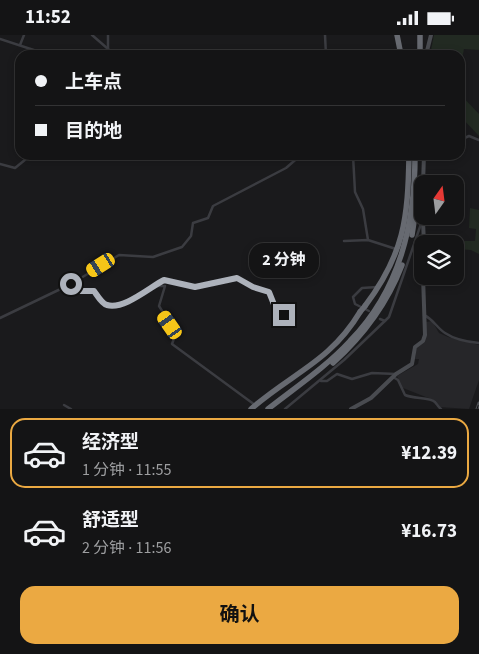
<!DOCTYPE html>
<html lang="zh">
<head>
<meta charset="utf-8">
<style>
	:root { --surface:#141415; --page:#1d1d1e; --text:#f1f3f6; --muted:#9d9ea0; --line:#333334; --accent:#eba942 }
	body { margin:0; font-family:"Source Sans 3","Noto Sans SC",sans-serif; background:var(--page); color:var(--text); height:100vh; display:flex; flex-direction:column; font-size:19px; white-space:nowrap }
	* { box-sizing:border-box; margin:0 }
	p { font-size:16px; color:var(--muted) }
	.icon { flex:none; width:28px; height:28px; fill:none; stroke:currentColor; stroke-width:2; stroke-linecap:round; stroke-linejoin:round }
	.map { position:relative; height:374px; overflow:hidden }
	.drawer { display:flex; flex-direction:column; background:var(--surface); flex:1 }
	.drawer>* { flex:none }
	.guide { position:absolute; left:15px; top:15px; width:450px; height:110px; border-radius:15px; box-shadow:0 2px 8px #0003,0 0 0 1px var(--line); display:grid; align-content:center; height:110px; padding:0 20px; background:var(--surface) }
	.needle { width:32px; rotate:14deg }
	.tools { position:absolute; left:414px; top:140px; display:grid; gap:10px }
	.tools a { display:grid; place-items:center; width:50px; height:50px; border-radius:10px; background:var(--surface); box-shadow:0 2px 8px #0003,0 0 0 1px var(--line); font-size:25px }
	.end { position:absolute; width:22px; height:22px; margin:-11px; border:6px solid #adb2bb; background:#111; box-shadow:0 0 0 2px #111 }
	.from { border-radius:50% }
	.bubble { position:absolute; height:35px; border-radius:15px; background:var(--surface); box-shadow:0 2px 8px #0003,0 0 0 1px var(--line); font-size:16px; font-weight:700; line-height:35px; text-align:center }
	.car { position:absolute; width:15px; height:30px; margin:-15px -8px; border-radius:6px; box-shadow:0 0 4px 1px #0007; background:linear-gradient(#f5c518 24%,#345 0 40%,#f5c518 0 76%,#345 0 86%,#f5c518 0) }
	.guide b { display:flex; align-items:center; gap:18px; height:48px; font-size:19px }
	.guide b+b { border-top:1px solid var(--line) }
	.guide i { width:12px; height:12px; background:var(--text) }
	ul { padding:9px 0 0; list-style:none }
	li { display:flex; align-items:center; gap:15px; height:70px; margin:0 10px 8px; padding:0 10px; border:2px solid transparent; border-radius:15px }
	li div { flex:1 }
	li b { display:block; font-size:19px }
	li em { font-style:normal; font-weight:700 }
	li.active { border-color:var(--accent) }
	li>.icon { width:45px; height:45px; stroke-width:1.5 }
	.action { display:flex; gap:10px; margin-top:auto; padding:10px 20px }
	.action a { flex:1; height:58px; border-radius:15px; background:var(--accent); color:#111; font-size:20px; font-weight:700; line-height:58px; text-align:center }
	.status { display:flex; justify-content:space-between; align-items:center; height:35px; padding:0 25px; background:var(--surface); direction:ltr }
	.status svg { height:14px; fill:currentColor }
	.map>svg:first-child { display:block }
</style>
</head>
<body>
<div class="status"><b>11:52</b><svg viewBox="0 0 49 12"><path d="M0 12V9h3v3zM5 12V6h3v6zM10 12V3h3v9zM15 12V0h3v12zM26 1h20v11H26zM47 4h2v5h-2z"/></svg></div>
<div class="map">
<svg width="479" height="374" viewBox="0 0 479 374">
	<rect width="100%" height="100%" fill="#1a1a1c"/>
	<path fill="#262629" d="M432 286 439 298 448 302 479 310V345L469 374 439 372 436 366 403 353 397 341 418 329 419 324H415L417 310 425 307 426 287Z"/>
	<g fill="#222a22">
		<path d="M434 0H479V15L464 14 460 34V20H430Z"/>
		<path d="M460 59 479 79V101L460 81Z"/>
		<path d="M470 173 479 175V219L471 215 458 214 461 206H475L476 194 469 193Z"/>
	</g>
	<g fill="none" stroke-linecap="round" stroke-linejoin="round">
		<g stroke="#3b3c41" stroke-width="2.5">
			<path d="M92 0 115 20"/>
			<path d="M108 0V13"/>
			<path d="M325 0 326 20"/>
			<path d="M0 4 49 20"/>
			<path d="M20 10 24 0"/>
			<path d="M460 105 469 101 479 105"/>
			<path d="M353 120 355 157 363 174 368 205"/>
			<path d="M0 129 15 133 31 120"/>
			<path d="M344 206 368 205 396 214"/>
			<path d="M71 249 80 256H94C97 260 102 269 107 270 122 275 151 252 163 245L195 252 237 243 253 252 269 257C274 269 277 278 290 280"/>
			<path d="M157 251H165L159 271 176 298 172 309 255 370"/>
			<path d="M369 276 355 269 353 262 362 253 377 252"/>
			<path d="M424 280C433 284 437 293 445 298 454 304 468 307 479 308"/>
			<path d="M0 283 71 249 119 220 153 222 182 212 191 201 193 188 208 183 213 171 286 133 301 120"/>
			<path d="M380 284 385 286"/>
			<path d="M393 342 398 345 405 360C414 364 430 362 435 367 437 369 438 372 441 374"/>
			<path d="M321 346H327L337 339 352 344 372 338 396 339"/>
			<path d="M64 370 71 374"/>
			<path d="M285 374 344 325 389 282 422 186"/>
		</g>
		<g stroke="#494b50" stroke-width="4">
			<path d="M426 20 431 0"/>
			<path d="M423 149 424 120"/>
			<path d="M422 163 424 209"/>
			<path d="M351 374 371 363 396 339 412 329 415 312 423 306 425 300 423 241"/>
		</g>
		<g stroke="#676a71" stroke-width="5.5">
			<path d="M397 0 401 20"/>
			<path d="M420 20V0"/>
			<path d="M412 200 419 153"/>
			<path d="M365 271C404 219 408 184 409 120"/>
			<path d="M333 328C364 300 387 269 402 230"/>
			<path d="M251 374C292 338 330 327 360 277"/>
			<path d="M268 374C296 352 326 332 350 306 400 255 415 189 415 120"/>
		</g>
		<defs>
			<path id="rail" d="M477 374 479 368"/>
		</defs>
		<use href="#rail" stroke="#4e5055" stroke-width="3"/>
		<use href="#rail" stroke="#151517" stroke-width="1" stroke-dasharray="4" stroke-linecap="butt"/>
		<path stroke="#676a71" stroke-width="5.5" d="M360 277 365 271"/>
	</g>
	<g fill="none" stroke-linecap="round" stroke-linejoin="round">
		<path stroke="#adb2bb" stroke-width="6" d="M71 249 80 256H94C97 260 102 269 107 270 124 275 150 252 164 245L195 252 237 243 253 252 269 257 275 272 284 280"/>
	</g>
</svg>
<div class="tools">
<a><svg class="needle" viewBox="-14 -14 28 28"><path d="M0-13l5 13h-10z" fill="#e53935"/><path d="M0 13l5-13h-10z" fill="#9d9ea0"/></svg></a>
<a><svg class="icon" aria-label="layers" viewBox="0 0 24 24"><path d="M12 4l9 5-9 5-9-5zM3 14l9 5 9-5"/></svg></a>
</div>
<i class="end from" style="left:71px;top:249px"></i>
<i class="end" style="left:284px;top:280px"></i>
<div class="bubble" style="left:249px;top:208px;width:70px">2 分钟</div>
<i class="car" style="left:101px;top:230px;rotate:238deg"></i>
<i class="car" style="left:170px;top:290px;rotate:325deg"></i>
<div class="guide">
<b><i class="from"></i>上车点</b>
<b><i></i>目的地</b>
</div>
</div>
<section class="drawer">
<ul>
<li class="active"><svg class="icon" aria-label="car" viewBox="0 0 24 24"><path d="M5 17H2v-5l4-1 3-4h7l3 4 3 1v5h-3M9 17h6M6 11h13"/><circle cx="7" cy="17" r="2"/><circle cx="17" cy="17" r="2"/></svg><div><b>经济型</b><p>1 分钟 · 11:55</p></div><em>¥12.39</em></li>
<li><svg class="icon" aria-label="car" viewBox="0 0 24 24"><path d="M5 17H2v-5l4-1 3-4h7l3 4 3 1v5h-3M9 17h6M6 11h13"/><circle cx="7" cy="17" r="2"/><circle cx="17" cy="17" r="2"/></svg><div><b>舒适型</b><p>2 分钟 · 11:56</p></div><em>¥16.73</em></li>
</ul>
<div class="action"><a>确认</a></div>
</section>
</body>
</html>
